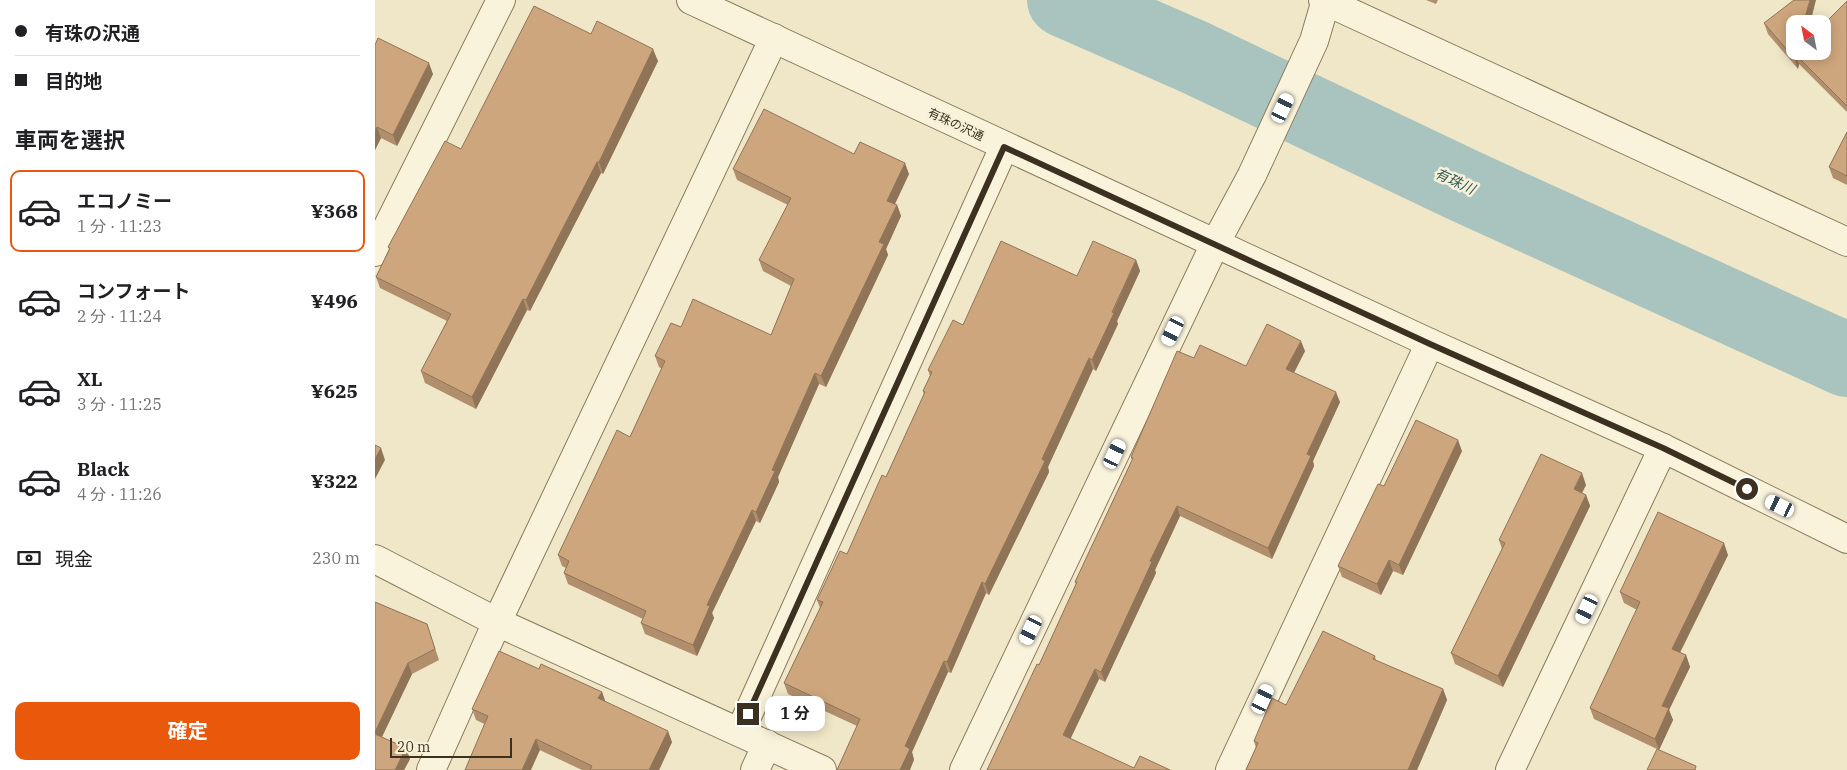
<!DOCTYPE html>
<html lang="ja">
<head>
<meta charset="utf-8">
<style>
	:root { --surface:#fff; --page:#f6f6f6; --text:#202124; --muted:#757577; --line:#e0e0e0; --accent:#ea580c }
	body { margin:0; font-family:"IBM Plex Serif","Noto Sans JP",serif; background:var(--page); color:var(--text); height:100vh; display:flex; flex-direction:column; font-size:19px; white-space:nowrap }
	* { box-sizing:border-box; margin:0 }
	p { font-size:16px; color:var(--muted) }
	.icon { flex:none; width:28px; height:28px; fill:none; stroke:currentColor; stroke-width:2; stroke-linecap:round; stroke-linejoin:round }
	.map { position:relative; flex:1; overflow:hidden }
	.drawer { display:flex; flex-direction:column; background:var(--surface); width:375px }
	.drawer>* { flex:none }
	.banner { display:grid; align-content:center; height:110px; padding:0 15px; background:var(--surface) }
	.needle { width:32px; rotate:328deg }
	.fabs { position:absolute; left:1411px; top:15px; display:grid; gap:10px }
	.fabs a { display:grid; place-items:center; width:45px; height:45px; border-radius:10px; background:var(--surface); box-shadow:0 2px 12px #0003; font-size:25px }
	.scale { position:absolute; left:15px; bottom:12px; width:122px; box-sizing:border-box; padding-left:5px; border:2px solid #3c3020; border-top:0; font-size:14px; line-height:18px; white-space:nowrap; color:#3c3020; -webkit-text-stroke:4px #f7f1d8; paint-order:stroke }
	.end { position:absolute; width:22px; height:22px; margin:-11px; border:6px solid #3c3020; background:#fff; box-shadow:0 0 0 2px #fff }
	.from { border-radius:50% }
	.bubble { position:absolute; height:35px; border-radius:10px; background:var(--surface); box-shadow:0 2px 12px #0003; font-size:16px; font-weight:700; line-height:35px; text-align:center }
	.car { position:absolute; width:15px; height:30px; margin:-15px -8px; border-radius:6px; box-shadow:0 0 4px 1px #0007; background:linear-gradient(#fff 24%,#345 0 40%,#fff 0 76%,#345 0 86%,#fff 0) }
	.banner b { display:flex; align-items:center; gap:18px; height:48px; font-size:19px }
	.banner b+b { border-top:1px solid var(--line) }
	.banner i { width:12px; height:12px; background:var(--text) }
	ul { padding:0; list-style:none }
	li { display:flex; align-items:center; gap:15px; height:82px; margin:0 10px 8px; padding:0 5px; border:2px solid transparent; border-radius:10px }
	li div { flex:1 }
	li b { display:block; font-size:19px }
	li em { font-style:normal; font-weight:700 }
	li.selected { border-color:var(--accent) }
	li>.icon { width:45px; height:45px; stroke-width:1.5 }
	h2 { padding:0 15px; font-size:22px; line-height:60px }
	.pay { display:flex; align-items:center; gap:12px; height:55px; padding:0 15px; font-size:19px }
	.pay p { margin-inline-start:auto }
	.primary-button { display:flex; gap:10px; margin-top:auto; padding:10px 15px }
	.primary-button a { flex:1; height:58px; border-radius:10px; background:var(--accent); color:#fff; font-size:20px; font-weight:700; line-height:58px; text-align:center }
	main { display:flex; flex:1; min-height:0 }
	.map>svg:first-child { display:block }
</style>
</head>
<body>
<main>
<section class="drawer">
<div class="banner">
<b><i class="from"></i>有珠の沢通</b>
<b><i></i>目的地</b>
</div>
<h2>車両を選択</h2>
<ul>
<li class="selected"><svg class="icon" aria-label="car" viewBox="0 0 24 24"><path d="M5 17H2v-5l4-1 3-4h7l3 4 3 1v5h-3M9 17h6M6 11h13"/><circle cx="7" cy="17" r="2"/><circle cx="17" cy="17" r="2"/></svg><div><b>エコノミー</b><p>1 分 · 11:23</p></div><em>¥368</em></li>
<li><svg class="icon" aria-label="car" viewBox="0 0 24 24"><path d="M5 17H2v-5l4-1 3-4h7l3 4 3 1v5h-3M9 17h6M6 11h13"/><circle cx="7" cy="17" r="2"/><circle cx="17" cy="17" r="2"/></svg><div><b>コンフォート</b><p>2 分 · 11:24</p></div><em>¥496</em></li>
<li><svg class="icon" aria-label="car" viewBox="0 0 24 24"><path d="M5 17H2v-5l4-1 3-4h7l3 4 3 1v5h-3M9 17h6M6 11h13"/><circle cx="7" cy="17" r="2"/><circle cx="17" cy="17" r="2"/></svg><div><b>XL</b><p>3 分 · 11:25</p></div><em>¥625</em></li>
<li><svg class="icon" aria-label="car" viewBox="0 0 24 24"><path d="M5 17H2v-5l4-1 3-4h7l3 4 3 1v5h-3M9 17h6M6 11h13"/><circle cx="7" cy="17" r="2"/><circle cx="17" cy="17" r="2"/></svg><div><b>Black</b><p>4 分 · 11:26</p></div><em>¥322</em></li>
</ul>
<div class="pay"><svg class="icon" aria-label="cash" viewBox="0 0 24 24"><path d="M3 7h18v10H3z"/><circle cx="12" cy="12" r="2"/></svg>現金<p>230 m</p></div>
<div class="primary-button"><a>確定</a></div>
</section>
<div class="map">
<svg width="1472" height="770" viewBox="0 0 1472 770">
	<rect width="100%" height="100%" fill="#f0e7c8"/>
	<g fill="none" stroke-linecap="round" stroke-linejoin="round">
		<path stroke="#a9c4be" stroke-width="74" d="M689 0 819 57 1090 186 1472 360"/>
		<defs>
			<g id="minor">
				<path d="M316 0 1055 343 1288 448 1472 539"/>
				<path d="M948 0 1472 242"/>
				<path d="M0 252 126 0"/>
				<path d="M0 559 122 622 447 770"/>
				<path d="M365 732 629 147"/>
				<path d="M56 770 122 622 399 38"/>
				<path d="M380 770 392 744"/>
				<path d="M589 770 840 244 877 175 939 41 951 0"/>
				<path d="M855 770 1055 343"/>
				<path d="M1135 770 1288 448"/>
			</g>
		</defs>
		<use href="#minor" stroke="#8c7a5c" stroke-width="30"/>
		<use href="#minor" stroke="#faf3dc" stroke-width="28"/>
	</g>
	<g fill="#b18f6c">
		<path d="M1051 0H1063L1061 4Z"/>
		<path d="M1472 1V112L1424 64 1423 69 1393 34 1389 23 1420 51H1448Z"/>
		<path d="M216 34 283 61 228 174 226 173 155 311 152 310 101 409 50 383 46 371 72 321 5 288 1 277 14 249 13 247 86 149Z"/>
		<path d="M0 45 58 74 22 146 6 138 0 150Z"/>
		<path d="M1472 132V185L1458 178 1454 167Z"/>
		<path d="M479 154 534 174 520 204 522 205 526 216 511 249 513 255 451 387 444 384 403 477 404 482 385 523 381 521 337 613 339 618 322 656 270 634 266 623 268 619 193 584 189 573 191 568 187 566 183 555 255 437 287 369 284 367 280 356 306 327 396 335 416 286 388 271 384 260 413 205 362 180 358 169Z"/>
		<path d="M761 260 765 271 742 321 743 324 721 371 718 369 673 467 674 472 614 595 611 593 576 673 573 672 537 752 539 760 482 726 413 694 409 683 445 608 442 600 472 554 511 477 549 395 548 391 555 376 553 370 588 325 702 276Z"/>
		<path d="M930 351 919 373 965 402 938 461 939 466 897 559 805 516 780 570 781 573 730 682 724 679 695 739 759 768 795 770H612L664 665 701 584 700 582 757 460 756 457 819 358 871 366Z"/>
		<path d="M1087 451 1028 575 1018 571 1006 595 967 577 963 566 1009 486Z"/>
		<path d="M1211 485 1207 493 1211 495 1215 506 1128 687 1080 664 1076 653 1127 549 1124 540Z"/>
		<path d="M1353 555 1305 653 1311 655 1315 667 1294 710 1298 720 1284 750 1219 719 1215 708 1262 610 1249 603 1245 592Z"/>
		<path d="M0 602 52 624 64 660 37 674 7 737 35 759 29 770H0Z"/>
		<path d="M1000 656 1001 661 1068 689 1072 700 1042 770H871L881 748 879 741 911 705Z"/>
		<path d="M164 669 227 692 230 702 297 742 284 770H207L101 720 97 709Z"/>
	</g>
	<g fill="#907458">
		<path d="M1435 0H1441L1435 24H1428Z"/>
		<path d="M278 49 283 61 228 174 224 162Z"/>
		<path d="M1420 54 1424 64 1423 69 1419 58Z"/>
		<path d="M54 63 58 74 22 146 18 135Z"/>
		<path d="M2 127 6 138 0 150V131Z"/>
		<path d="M222 162 226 173 155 311 151 300Z"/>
		<path d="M530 163 534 174 516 212 512 201Z"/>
		<path d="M522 205 526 216 511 249 513 255 451 387 446 376 504 242Z"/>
		<path d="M761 260 765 271 742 321 743 324 721 371 717 360Z"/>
		<path d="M148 299 152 310 101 409 97 397Z"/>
		<path d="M926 341 930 351 915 380 911 369Z"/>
		<path d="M714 358 718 369 673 467 674 472 614 595 610 584 667 459Z"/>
		<path d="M440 373 444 384 403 477 404 482 385 523 381 512 397 470Z"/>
		<path d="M961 392 965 402 938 461 939 466 897 559 893 548 932 454Z"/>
		<path d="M1083 440 1087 451 1028 575 1024 565Z"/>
		<path d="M6 448 10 460 0 479V459Z"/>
		<path d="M1207 473 1211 485 1203 500 1199 489Z"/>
		<path d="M1211 495 1215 506 1128 687 1123 676Z"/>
		<path d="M802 506 805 516 780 570 781 573 730 682 726 672 775 561Z"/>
		<path d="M377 510 381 521 337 613 339 618 322 656 318 645 332 605Z"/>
		<path d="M1349 543 1353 555 1301 660 1297 649Z"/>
		<path d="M1014 560 1018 571 1006 595 1002 584Z"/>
		<path d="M607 582 611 593 576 673 572 662Z"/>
		<path d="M1311 655 1315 667 1294 710 1298 720 1284 750 1280 739 1287 706Z"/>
		<path d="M569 661 573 672 537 752 539 760 535 770H525L530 746Z"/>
		<path d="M33 663 37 674 3 745 0 736V732Z"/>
		<path d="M720 669 724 679 692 746 688 735Z"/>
		<path d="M1068 689 1072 700 1042 770H1033Z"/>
		<path d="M227 692 231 703 223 698Z"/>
		<path d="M293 731 297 742 284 770H274Z"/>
		<path d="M161 739 165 750 156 770H147Z"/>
		<path d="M31 748 35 759 29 770H20Z"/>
	</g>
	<g fill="#cea67d" stroke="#907458">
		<path d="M1419 0H1435L1428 24H1420V53L1422 51H1448V25L1472 1V106L1420 54 1419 58 1389 23Z"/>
		<path d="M159 6 216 34 222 21 278 49 224 162H222L151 300 148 299 97 397 46 371 76 314 1 277 15 248 13 247 70 141 86 149Z"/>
		<path d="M3 38 54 63 18 135 2 127 0 131V45Z"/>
		<path d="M389 109 479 154 485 142 530 163 512 201 522 205 504 242 509 244 446 376 440 373 397 470 400 471 381 512 377 510 332 605 335 606 318 645 266 623 271 611 189 573 194 561 183 555 242 430 255 437 290 361 280 356 296 323 306 327 318 299 396 335 419 279 384 260 416 198 358 169Z"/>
		<path d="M1472 132V176L1454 167Z"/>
		<path d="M626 241 702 276 718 241 761 260 737 312 739 313 717 360 714 358 667 459 670 461 610 584 607 582 572 662 569 661 530 746 535 749 525 770H462L485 719 409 683 448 602 442 600 465 551 472 554 507 475 511 477 550 392 548 391 557 372 553 370 578 320 588 325Z"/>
		<path d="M892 324 926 341 911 369 961 392 932 454 936 456 893 548 802 506 775 561 777 562 726 672 720 669 688 735 759 768 765 756 795 770H612L662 664 664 665 702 582H700L758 458 756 457 802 351 819 358 825 345 871 366Z"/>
		<path d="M1041 420 1083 440 1024 565 1014 560 1002 584 963 566 1003 484 1009 486Z"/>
		<path d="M0 445 6 448 0 459Z"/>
		<path d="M1166 454 1207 473 1199 489 1211 495 1123 676 1076 653 1130 543 1124 540Z"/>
		<path d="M1283 512 1349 543 1297 649 1311 655 1287 706 1294 708 1280 739 1215 708 1265 602 1245 592Z"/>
		<path d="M0 602 52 624 60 649 33 663 0 732Z"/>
		<path d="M948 631 1000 656 998 659 1068 689 1033 770H871L883 743 879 741 897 698 911 705Z"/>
		<path d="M124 651 164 669 166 664 227 692 223 698 293 731 274 770H215L217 766 161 739 147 770H90L113 716 97 709Z"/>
		<path d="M0 734 31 748 20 770H0Z"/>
		<path d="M1282 749 1321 766 1320 770H1272Z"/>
	</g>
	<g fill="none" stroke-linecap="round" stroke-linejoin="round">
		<path stroke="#3c3020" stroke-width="6" d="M373 714 629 147 1055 344 1288 448 1372 489"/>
	</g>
	<g text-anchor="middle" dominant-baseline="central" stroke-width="5" stroke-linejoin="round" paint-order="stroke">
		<g font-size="12" fill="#3c3020" stroke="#f7f1d8">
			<text transform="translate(581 124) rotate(25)">有珠の沢通</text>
		</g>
		<g font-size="14" font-style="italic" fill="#2f5b5c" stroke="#f7f1d8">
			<text transform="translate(1080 181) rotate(25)">有珠川</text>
		</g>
	</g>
</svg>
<div class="fabs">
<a><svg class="needle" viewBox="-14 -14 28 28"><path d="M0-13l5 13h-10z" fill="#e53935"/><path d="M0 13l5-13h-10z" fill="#757577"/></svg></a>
</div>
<div class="scale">20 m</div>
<i class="end from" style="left:1372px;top:489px"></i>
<i class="end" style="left:373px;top:714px"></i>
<div class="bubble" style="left:390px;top:696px;width:60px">1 分</div>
<i class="car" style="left:908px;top:108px;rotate:25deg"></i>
<i class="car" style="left:798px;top:331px;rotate:206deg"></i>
<i class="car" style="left:740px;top:454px;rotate:25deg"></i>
<i class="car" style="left:1405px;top:506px;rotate:296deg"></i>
<i class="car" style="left:1212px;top:609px;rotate:205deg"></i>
<i class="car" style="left:656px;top:630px;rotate:206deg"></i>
<i class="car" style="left:888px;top:699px;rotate:25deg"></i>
</div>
</main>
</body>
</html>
